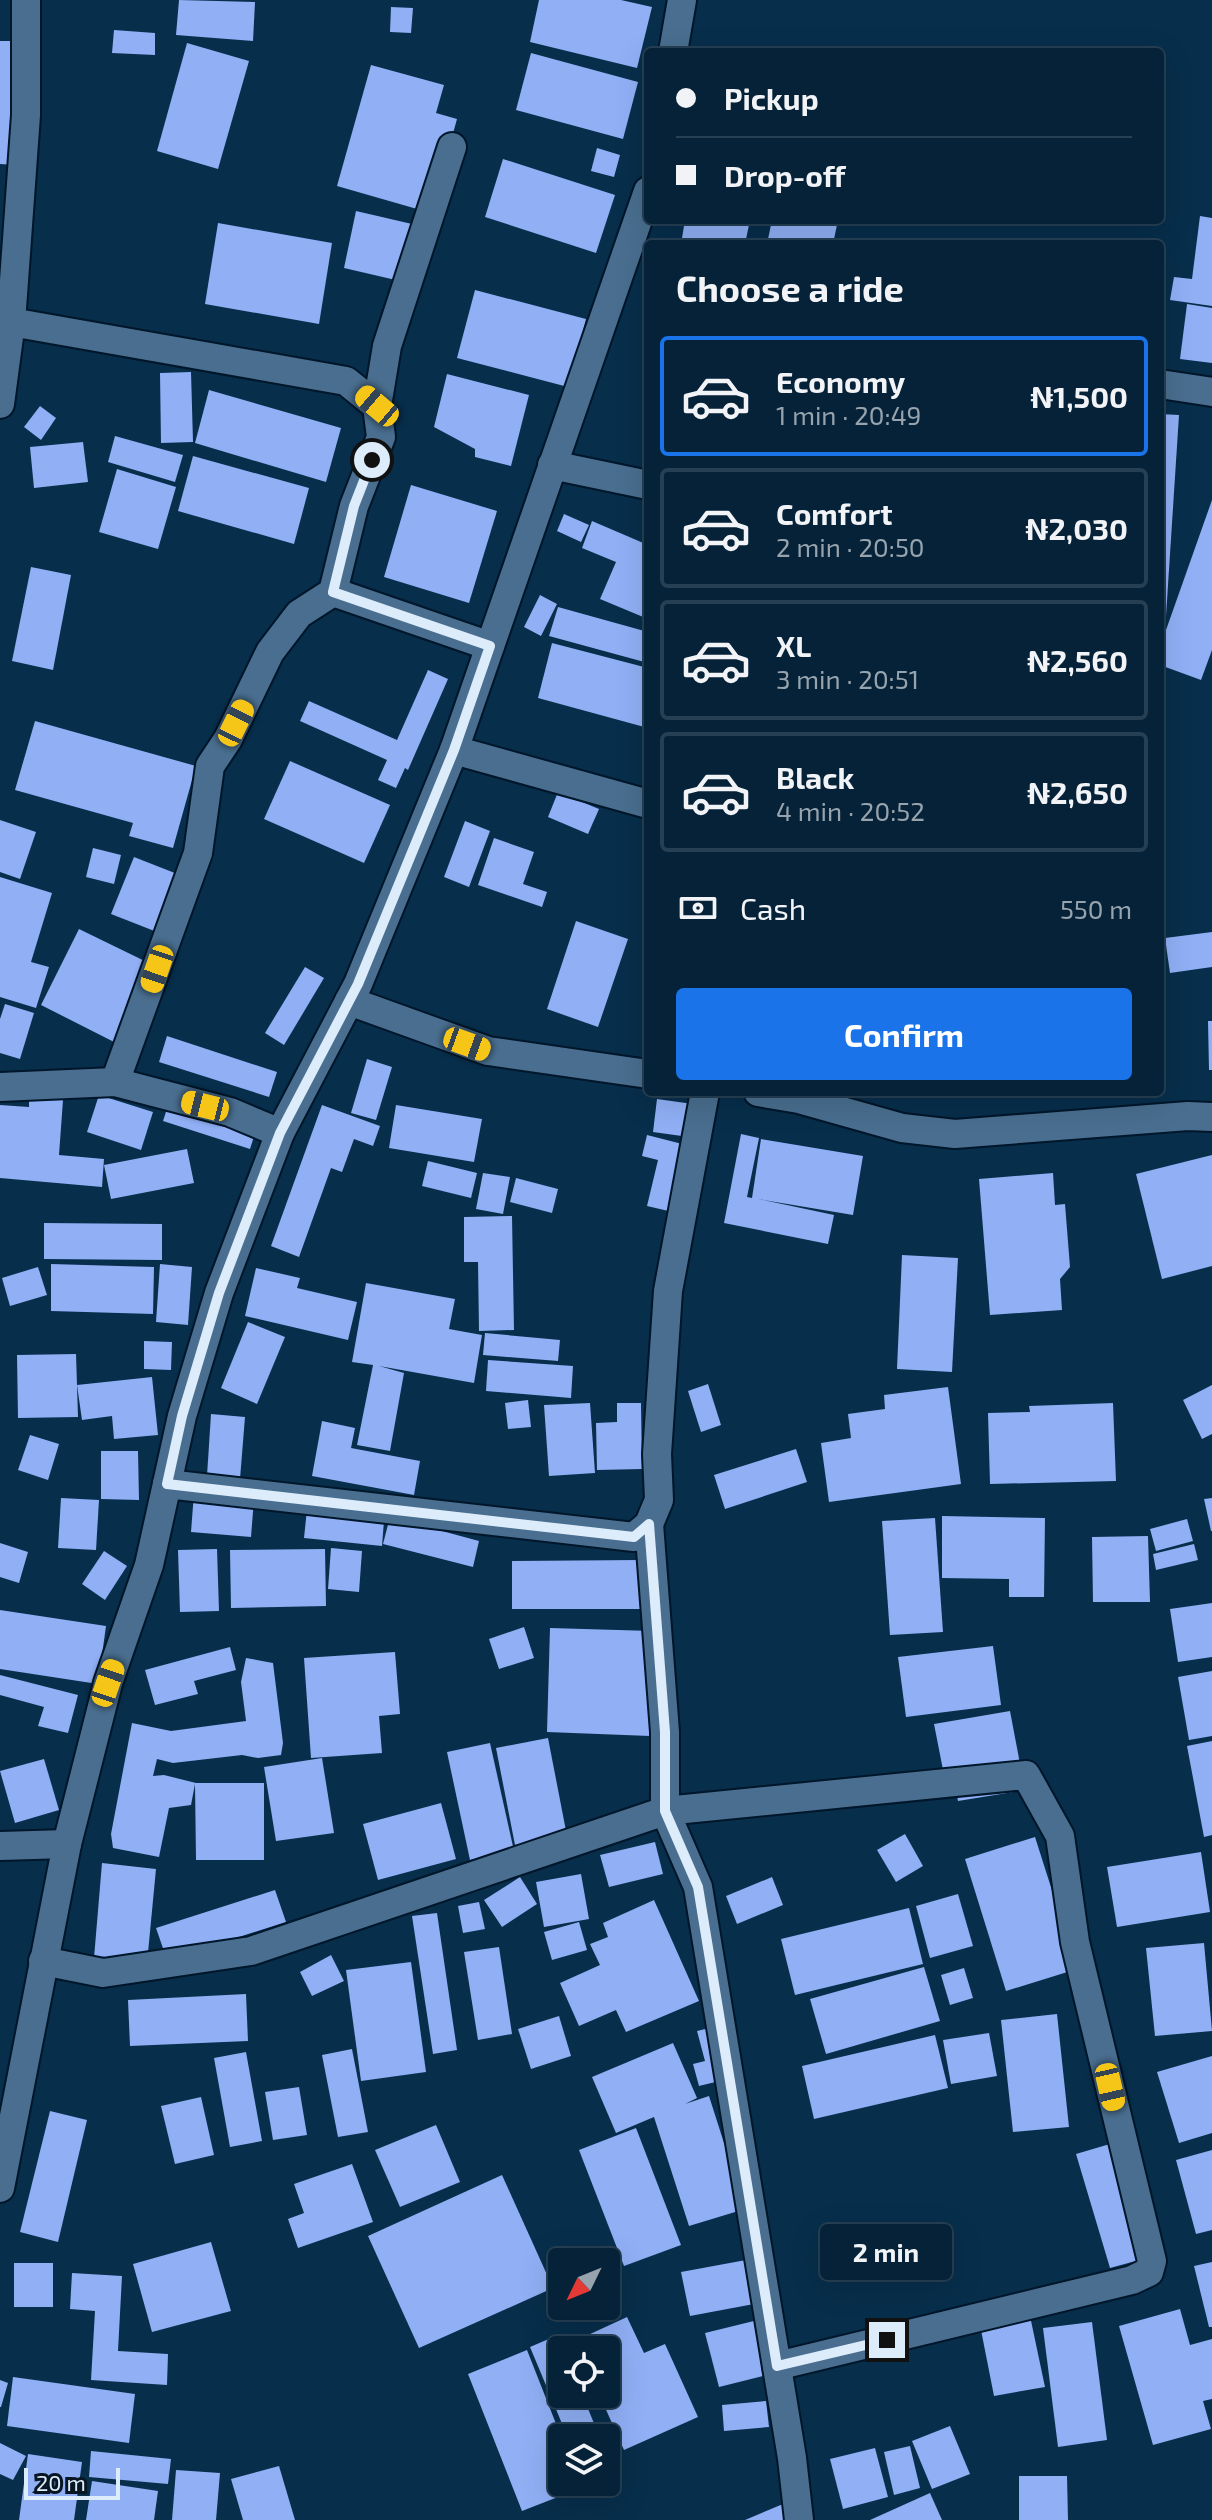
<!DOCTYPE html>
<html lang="en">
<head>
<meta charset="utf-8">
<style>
	:root { --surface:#052238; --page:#0e2a40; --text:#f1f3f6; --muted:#97a4ae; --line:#263f53; --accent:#1a73e8 }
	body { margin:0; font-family:"Exo 2",sans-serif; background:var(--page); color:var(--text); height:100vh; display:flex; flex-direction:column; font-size:30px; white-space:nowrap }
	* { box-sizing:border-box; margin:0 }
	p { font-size:26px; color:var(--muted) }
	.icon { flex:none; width:44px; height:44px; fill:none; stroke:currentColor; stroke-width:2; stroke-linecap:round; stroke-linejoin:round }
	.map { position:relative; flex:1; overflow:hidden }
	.sheet { position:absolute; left:644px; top:240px; width:520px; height:856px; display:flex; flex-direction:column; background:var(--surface); border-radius:8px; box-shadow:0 8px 32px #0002,0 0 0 2px var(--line) }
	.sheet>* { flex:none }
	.banner { position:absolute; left:644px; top:48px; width:520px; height:176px; border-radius:8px; box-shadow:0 8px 32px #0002,0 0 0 2px var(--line); display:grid; align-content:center; height:176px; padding:0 32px; background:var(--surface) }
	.needle { width:52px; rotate:227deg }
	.tools { position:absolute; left:548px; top:2248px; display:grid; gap:16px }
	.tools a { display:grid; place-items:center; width:72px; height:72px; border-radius:8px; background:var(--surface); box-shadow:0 8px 32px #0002,0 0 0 2px var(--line); font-size:40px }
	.scale { position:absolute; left:24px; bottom:20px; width:96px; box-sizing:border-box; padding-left:8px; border:4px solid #dcecfb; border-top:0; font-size:22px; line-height:28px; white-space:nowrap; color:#dcecfb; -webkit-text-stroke:6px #071622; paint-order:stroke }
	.end { position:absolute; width:36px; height:36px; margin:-18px; border:10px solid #dcecfb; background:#111; box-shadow:0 0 0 4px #111 }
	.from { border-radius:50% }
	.bubble { position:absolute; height:56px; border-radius:8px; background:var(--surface); box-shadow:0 8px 32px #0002,0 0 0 2px var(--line); font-size:26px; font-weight:700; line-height:56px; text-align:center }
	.car { position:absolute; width:24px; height:48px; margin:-24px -12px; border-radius:10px; box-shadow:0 0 6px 2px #0007; background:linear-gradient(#f5c518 24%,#345 0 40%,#f5c518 0 76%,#345 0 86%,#f5c518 0) }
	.banner b { display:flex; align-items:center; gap:28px; height:76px; font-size:30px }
	.banner b+b { border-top:2px solid var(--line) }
	.banner i { width:20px; height:20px; background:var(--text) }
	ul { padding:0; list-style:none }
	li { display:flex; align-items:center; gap:24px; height:120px; margin:0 16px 12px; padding:0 16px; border:4px solid var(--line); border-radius:8px }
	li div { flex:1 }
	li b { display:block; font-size:30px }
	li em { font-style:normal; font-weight:700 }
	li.current { border-color:var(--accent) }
	li>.icon { width:72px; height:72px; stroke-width:1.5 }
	h2 { padding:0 32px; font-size:36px; line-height:96px }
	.pay { display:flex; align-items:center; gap:20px; height:88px; padding:0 32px; font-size:30px }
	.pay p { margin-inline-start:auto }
	.action { display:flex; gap:16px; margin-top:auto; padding:16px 32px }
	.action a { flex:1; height:92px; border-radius:8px; background:var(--accent); color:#fff; font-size:32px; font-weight:700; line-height:92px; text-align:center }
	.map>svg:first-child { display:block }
</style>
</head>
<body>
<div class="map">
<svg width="1212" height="2520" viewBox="0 0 1212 2520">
	<rect width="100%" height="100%" fill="#072e4b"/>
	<g fill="#90aff5">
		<path d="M179 0 255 2 253 41 176 35Z"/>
		<path d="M539 0H621L652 7 637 68 530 42Z"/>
		<path d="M391 7 413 8 411 33 390 32Z"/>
		<path d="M114 30 155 33V55L112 53Z"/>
		<path d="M0 41H18L15 165 0 164Z"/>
		<path d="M187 43 249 61 218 169 157 151Z"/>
		<path d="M531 53 638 82 623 139 516 110Z"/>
		<path d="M371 65 444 85 436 113 457 119 431 213 337 186Z"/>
		<path d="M597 148 620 155 614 177 591 171Z"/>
		<path d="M503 159 615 195 596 253 485 217Z"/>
		<path d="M356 211 412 224 400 281 344 268Z"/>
		<path d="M1200 216 1212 218V306L1170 300 1174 277 1192 279Z"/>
		<path d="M685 220H750L745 244H681Z"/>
		<path d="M772 220H838L833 244H767Z"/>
		<path d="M218 223 332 243 319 324 205 304Z"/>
		<path d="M475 290 586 319 568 387 457 358Z"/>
		<path d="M1187 304 1212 308V363L1180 359Z"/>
		<path d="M191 372 193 442 161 443 160 373Z"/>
		<path d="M447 374 529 395 511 466 475 457V449L434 427Z"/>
		<path d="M209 390 341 428 326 482 195 443Z"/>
		<path d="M40 406 56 418 41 440 24 427Z"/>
		<path d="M1160 414 1179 415 1166 616H1160Z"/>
		<path d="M115 436 183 455 175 482 108 462Z"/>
		<path d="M83 442 88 482 34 488 30 447Z"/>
		<path d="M193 456 309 488 294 544 178 511Z"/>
		<path d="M117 469 176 487 158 549 99 532Z"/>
		<path d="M411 485 497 511 469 603 384 577Z"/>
		<path d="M1212 500V650L1201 680 1160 665V647Z"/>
		<path d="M564 514 589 525 581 542 557 531Z"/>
		<path d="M592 521 648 545V619L600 599 616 562 582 548Z"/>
		<path d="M31 567 71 575 53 670 12 661Z"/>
		<path d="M540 595 557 604 541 636 524 627Z"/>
		<path d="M558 607 648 632V663L549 636Z"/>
		<path d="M552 643 648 668V728L538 698Z"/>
		<path d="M428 670 448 679 408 770 405 768 396 788 378 780 387 760 300 721 309 701 397 740Z"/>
		<path d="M35 721 196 766 173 848 129 836 133 823 15 790Z"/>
		<path d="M290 761 390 805 364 863 264 819Z"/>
		<path d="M558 792 599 809 588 834 548 817Z"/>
		<path d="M0 820 36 832 20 879 0 872Z"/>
		<path d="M465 821 490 831 469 887 444 877Z"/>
		<path d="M494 838 534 852 523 884 547 892 542 907 478 885Z"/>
		<path d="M93 848 121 855 114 884 86 877Z"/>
		<path d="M134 857 185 877 162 934 111 914Z"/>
		<path d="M0 877 52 893 31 962 49 967 36 1008 0 997Z"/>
		<path d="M576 921 628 939 598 1027 547 1009Z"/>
		<path d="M79 929 157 967 118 1044 41 1005Z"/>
		<path d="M1212 932V967L1170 973 1165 938Z"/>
		<path d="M305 967 324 978 284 1045 265 1033Z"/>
		<path d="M5 1004 34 1013 20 1059 0 1053V1019Z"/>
		<path d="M1208 1021H1212V1070H1209Z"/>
		<path d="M167 1036 277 1072 269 1097 159 1062Z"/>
		<path d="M367 1059 392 1067 376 1120 351 1113Z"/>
		<path d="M172 1093 259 1121 250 1149 163 1121Z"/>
		<path d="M99 1095 153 1112 141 1150 87 1132Z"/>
		<path d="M29 1098 63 1100 59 1155 104 1159 102 1187 0 1178V1105L29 1107Z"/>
		<path d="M657 1099 693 1104 689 1137 653 1132Z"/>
		<path d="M322 1105 380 1126 373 1146 354 1139 342 1172 331 1168 299 1257 271 1246Z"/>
		<path d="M396 1105 482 1119 474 1162 389 1148Z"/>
		<path d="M741 1134 759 1138 747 1197 752 1198 761 1139 863 1156 853 1215 758 1199 834 1215 828 1244 724 1223Z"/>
		<path d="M647 1135 694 1147 677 1213 647 1206 658 1160 642 1156Z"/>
		<path d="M187 1149 194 1183 111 1199 104 1165Z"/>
		<path d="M1212 1155V1266L1162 1279 1136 1174Z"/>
		<path d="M428 1161 477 1173 471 1198 422 1186Z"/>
		<path d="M483 1173 510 1177 503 1214 476 1209Z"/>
		<path d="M1053 1173 1055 1205 1065 1204 1070 1267 1060 1279 1062 1310 990 1315 979 1179Z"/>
		<path d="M516 1178 558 1189 552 1213 510 1202Z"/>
		<path d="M512 1216 514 1330 479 1331 478 1262H464V1217Z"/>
		<path d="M44 1223 162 1224V1260L44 1259Z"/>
		<path d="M902 1255 958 1258 952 1372 897 1369Z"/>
		<path d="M51 1264 154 1267 153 1314 51 1311Z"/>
		<path d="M160 1264 192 1267 188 1325 156 1322Z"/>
		<path d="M38 1267 47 1295 10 1306 2 1278Z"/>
		<path d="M256 1268 300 1278 297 1288 357 1302 348 1340 245 1316Z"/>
		<path d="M366 1283 455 1299 449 1329 482 1335 474 1383 379 1366 404 1373 390 1451 357 1445 373 1365 352 1362Z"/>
		<path d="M248 1322 285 1337 257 1404 221 1388Z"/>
		<path d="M485 1333 560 1340 558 1361 483 1355Z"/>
		<path d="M144 1341 172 1342 171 1370 144 1369Z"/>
		<path d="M76 1354 78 1417 18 1418 17 1355Z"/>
		<path d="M488 1360 573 1366 571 1398 486 1391Z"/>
		<path d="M152 1377 158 1435 114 1439 112 1416 82 1420 77 1385Z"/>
		<path d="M708 1384 721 1425 701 1432 688 1391Z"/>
		<path d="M1212 1385V1434L1202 1439 1183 1400Z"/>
		<path d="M948 1387 961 1484 829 1502 821 1443 851 1438 848 1414 885 1409 884 1395Z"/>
		<path d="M528 1400 531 1427 508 1429 505 1403Z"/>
		<path d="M590 1403 595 1473 549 1476 544 1405Z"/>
		<path d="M617 1403H641L642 1469 597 1470 596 1423 617 1422Z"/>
		<path d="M1113 1403 1116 1481 990 1484 988 1413 1030 1412 1029 1406Z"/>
		<path d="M211 1414 245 1417 240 1479 207 1476Z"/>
		<path d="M322 1421 355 1428 351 1448 420 1461 414 1495 312 1476Z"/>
		<path d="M30 1435 59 1444 48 1480 18 1470Z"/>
		<path d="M796 1449 807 1482 725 1509 714 1475Z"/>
		<path d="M101 1451H138L139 1500 101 1499Z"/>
		<path d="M194 1493 254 1499 251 1537 191 1532Z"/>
		<path d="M61 1498 99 1500 96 1550 58 1548Z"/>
		<path d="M1212 1498V1531H1211L1204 1499Z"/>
		<path d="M308 1500 385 1508 382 1546 304 1538Z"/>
		<path d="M942 1516 1045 1518 1044 1597H1009V1579L942 1578Z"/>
		<path d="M390 1517 479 1541 473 1567 383 1544Z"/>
		<path d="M935 1518 943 1632 890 1635 882 1521Z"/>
		<path d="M1187 1519 1193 1541 1156 1551 1150 1529Z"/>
		<path d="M1148 1536 1150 1602H1093L1092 1537Z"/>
		<path d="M0 1543 28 1552 19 1583 0 1577Z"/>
		<path d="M1194 1544 1198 1560 1156 1570 1153 1554Z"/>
		<path d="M331 1548 362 1551 359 1592 328 1589Z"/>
		<path d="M217 1549 219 1611 180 1612 178 1550Z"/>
		<path d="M325 1549 326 1606 231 1608 230 1550Z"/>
		<path d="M104 1551 127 1566 105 1600 82 1584Z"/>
		<path d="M641 1560 642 1609H512V1561Z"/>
		<path d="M1212 1603V1657L1178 1662 1170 1609Z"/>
		<path d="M0 1610 106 1626 98 1684 0 1669Z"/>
		<path d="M524 1627 534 1658 499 1669 489 1639Z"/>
		<path d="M550 1628 652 1631 650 1736 547 1732Z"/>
		<path d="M993 1646 1001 1705 906 1717 898 1657Z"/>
		<path d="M230 1647 236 1670 194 1681 198 1694 155 1705 145 1670Z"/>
		<path d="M395 1652 400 1714 379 1716 382 1753 311 1758 304 1658Z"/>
		<path d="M246 1658 273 1663 283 1743 281 1755 258 1758 242 1755 173 1763 157 1759 153 1776 164 1775 196 1783H264V1860H196L195 1784 191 1805 169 1808 159 1857 113 1848 111 1834 132 1723 171 1731 246 1721 241 1682Z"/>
		<path d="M1212 1671V1736L1189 1740 1178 1677Z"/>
		<path d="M0 1675 78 1695 68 1733 38 1726 44 1707 0 1695Z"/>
		<path d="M1010 1711 1025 1790 958 1801 953 1774 944 1775 934 1724Z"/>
		<path d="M548 1738 567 1836 515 1845 496 1748Z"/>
		<path d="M1212 1741V1835L1204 1837 1187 1746Z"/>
		<path d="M490 1743 514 1851 470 1860 447 1752Z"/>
		<path d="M322 1758 334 1833 276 1841 264 1767Z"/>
		<path d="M44 1759 59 1810 15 1823 0 1771Z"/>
		<path d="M441 1803 456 1859 378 1880 363 1824Z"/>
		<path d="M905 1834 923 1866 896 1882 877 1850Z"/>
		<path d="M1035 1837 1077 1969 1006 1991 965 1859Z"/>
		<path d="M655 1842 663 1874 609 1887 600 1855Z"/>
		<path d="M1201 1852 1210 1912 1117 1927 1107 1867Z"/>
		<path d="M102 1863 156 1869 147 1963 94 1958Z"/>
		<path d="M581 1874 589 1919 544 1927 536 1882Z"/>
		<path d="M520 1877 537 1904 502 1927 484 1900Z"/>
		<path d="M772 1877 783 1905 737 1924 726 1896Z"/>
		<path d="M275 1890 286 1922 167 1960 156 1928Z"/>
		<path d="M958 1894 973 1946 930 1958 916 1906Z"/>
		<path d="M654 1900 699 2001 626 2032 616 2010 579 2026 560 1983 600 1965 590 1944 608 1937 603 1923Z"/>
		<path d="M479 1902 485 1929 463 1933 458 1906Z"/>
		<path d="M909 1908 923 1964 795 1995 781 1939Z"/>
		<path d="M437 1913 457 2050 433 2054 412 1916Z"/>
		<path d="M579 1922 587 1950 552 1960 544 1932Z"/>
		<path d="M1204 1943 1212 2031 1155 2036 1146 1948Z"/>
		<path d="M499 1947 512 2034 478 2040 464 1952Z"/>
		<path d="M331 1955 344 1981 312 1996 300 1972Z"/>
		<path d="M411 1962 426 2072 361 2081 346 1970Z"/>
		<path d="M924 1967 940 2021 826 2054 810 1999Z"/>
		<path d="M964 1968 973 1998 950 2005 941 1975Z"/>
		<path d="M246 1994 248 2041 130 2046 128 2000Z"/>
		<path d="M1057 2014 1069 2127 1013 2132 1001 2020Z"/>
		<path d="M559 2016 571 2056 531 2069 518 2029Z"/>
		<path d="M722 2025 736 2077 699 2086 693 2064 705 2061 697 2031Z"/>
		<path d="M989 2033 997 2076 951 2084 943 2040Z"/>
		<path d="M935 2035 948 2088 814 2119 802 2066Z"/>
		<path d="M673 2043 697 2098 685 2104 709 2096 745 2209 689 2226 654 2117 616 2133 592 2077Z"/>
		<path d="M352 2049 368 2132 338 2137 322 2055Z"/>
		<path d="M246 2052 262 2141 230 2147 214 2058Z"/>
		<path d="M1212 2056V2133L1179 2143 1157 2072Z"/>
		<path d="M299 2087 307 2135 273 2140 265 2092Z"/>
		<path d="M201 2097 214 2155 175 2164 161 2106Z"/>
		<path d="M50 2111 87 2120 58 2242 20 2232Z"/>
		<path d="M436 2125 460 2182 400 2207 375 2150Z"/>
		<path d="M636 2128 681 2245 624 2266 579 2150Z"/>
		<path d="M1120 2141 1154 2256 1110 2268 1076 2154Z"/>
		<path d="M1212 2150V2230L1196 2234 1176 2160Z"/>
		<path d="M352 2164 373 2222 298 2248 288 2219 304 2213 294 2184Z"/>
		<path d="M502 2175 553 2288 419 2348 368 2236Z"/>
		<path d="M211 2242 231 2311 152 2332 133 2264Z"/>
		<path d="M746 2260 754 2304 690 2316 681 2272Z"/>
		<path d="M1212 2262V2327H1209L1194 2266Z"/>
		<rect x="14" y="2263" width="39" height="44"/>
		<path d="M72 2273 122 2276 118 2351 168 2354 167 2385 91 2380 95 2311 70 2309Z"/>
		<path d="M1180 2309 1190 2345 1212 2339V2399L1203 2401 1211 2429 1153 2445 1119 2326Z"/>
		<path d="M1030 2316 1045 2387 994 2396 980 2325Z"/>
		<path d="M627 2317 644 2353 665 2344 698 2417 624 2450 599 2394H606V2350H579L575 2341Z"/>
		<path d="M762 2319 775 2373 719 2387 705 2333Z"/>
		<path d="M1092 2322 1107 2440 1058 2447 1043 2328Z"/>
		<path d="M558 2335 564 2350 562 2394H582L600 2438H568L530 2347Z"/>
		<path d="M527 2350 562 2439V2482H579L581 2488 522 2511 468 2374Z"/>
		<path d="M13 2377 135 2394 129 2443 7 2426Z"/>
		<path d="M0 2380 8 2383 1 2407H0Z"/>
		<path d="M766 2401 769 2427 724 2431 722 2405Z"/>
		<path d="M950 2426 970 2474 932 2489 912 2441Z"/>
		<path d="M0 2443 26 2456 13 2480 0 2474Z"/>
		<path d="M910 2446 920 2488 894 2495 884 2452Z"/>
		<path d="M875 2448 888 2497 843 2509 830 2459Z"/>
		<path d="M91 2451 171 2459 168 2484 89 2477Z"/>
		<path d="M28 2454 82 2462 74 2520H19Z"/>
		<path d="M279 2466 295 2520H243L231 2479Z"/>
		<path d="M176 2470 220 2473 216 2520H172Z"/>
		<path d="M1019 2476H1067L1068 2520H1019Z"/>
		<path d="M92 2481 158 2491 154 2520H86Z"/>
		<path d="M930 2493 942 2520H870Z"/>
		<path d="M783 2504 790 2520H745Z"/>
	</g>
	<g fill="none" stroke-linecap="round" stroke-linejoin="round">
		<defs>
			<g id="street">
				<path d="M673 52 682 0"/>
				<path d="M0 322H11L346 381 377 406 381 437 354 506 333 592 299 614 270 652 228 739 210 766 198 853 115 1082"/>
				<path d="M1160 384 1212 392"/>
				<path d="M0 404 11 322 26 115V0"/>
				<path d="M377 406 387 346 452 147"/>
				<path d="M552 465 648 485"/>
				<path d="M333 592 490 646"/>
				<path d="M454 750 648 804"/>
				<path d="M349 1001 488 1051 648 1074"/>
				<path d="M0 1087 115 1082 230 1112 280 1133"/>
				<path d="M758 1092 799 1099 902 1128 955 1134 1188 1116 1212 1117"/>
				<path d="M167 1484 634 1537 649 1524 659 1500 657 1454 668 1291 705 1092"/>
				<path d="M649 1524 665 1732V1811L698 1887 792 2458 799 2520"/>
				<path d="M0 1846 67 1844"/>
				<path d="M43 1961 103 1973 251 1951 665 1811 1026 1775 1060 1836 1075 1942 1152 2261 1149 2272 1132 2280 777 2366"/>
				<path d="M0 2188 67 1844 108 1683 149 1565 182 1416 219 1293 280 1133 358 984 454 750 648 191"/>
			</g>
		</defs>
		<use href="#street" stroke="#00162a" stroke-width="32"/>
		<use href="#street" stroke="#496e8f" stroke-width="28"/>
	</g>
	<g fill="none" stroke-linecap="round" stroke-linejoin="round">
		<path stroke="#dcecfb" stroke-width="10" d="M372 460 354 506 333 592 490 646 454 750 358 984 280 1133 219 1293 182 1416 167 1484 634 1537 649 1524 665 1732V1811L698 1887 777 2366 887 2340"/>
	</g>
</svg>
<div class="tools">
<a><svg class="needle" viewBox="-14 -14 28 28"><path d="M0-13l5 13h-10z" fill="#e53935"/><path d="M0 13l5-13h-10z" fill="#97a4ae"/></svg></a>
<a><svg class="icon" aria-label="locate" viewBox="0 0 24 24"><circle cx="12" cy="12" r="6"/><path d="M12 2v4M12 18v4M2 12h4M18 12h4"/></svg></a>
<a><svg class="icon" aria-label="layers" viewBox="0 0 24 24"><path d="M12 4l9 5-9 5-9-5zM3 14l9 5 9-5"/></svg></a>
</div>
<div class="scale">20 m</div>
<i class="end from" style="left:372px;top:460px"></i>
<i class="end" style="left:887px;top:2340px"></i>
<div class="bubble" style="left:820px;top:2224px;width:132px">2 min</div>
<i class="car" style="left:377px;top:406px;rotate:310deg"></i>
<i class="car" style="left:236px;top:723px;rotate:26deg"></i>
<i class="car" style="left:157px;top:969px;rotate:199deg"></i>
<i class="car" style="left:467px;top:1044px;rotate:110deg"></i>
<i class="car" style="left:205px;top:1106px;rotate:284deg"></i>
<i class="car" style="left:108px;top:1683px;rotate:19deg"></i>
<i class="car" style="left:1110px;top:2087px;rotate:167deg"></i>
<div class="banner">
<b><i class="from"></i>Pickup</b>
<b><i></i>Drop-off</b>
</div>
<section class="sheet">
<h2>Choose a ride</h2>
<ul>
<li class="current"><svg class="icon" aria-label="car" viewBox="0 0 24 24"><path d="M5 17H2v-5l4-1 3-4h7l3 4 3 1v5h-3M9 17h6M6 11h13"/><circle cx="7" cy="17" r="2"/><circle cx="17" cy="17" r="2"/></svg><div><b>Economy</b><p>1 min · 20:49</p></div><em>₦1,500</em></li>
<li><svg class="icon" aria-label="car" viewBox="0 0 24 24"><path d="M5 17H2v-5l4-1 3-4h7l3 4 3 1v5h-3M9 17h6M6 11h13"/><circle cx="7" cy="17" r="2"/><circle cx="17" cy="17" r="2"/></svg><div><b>Comfort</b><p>2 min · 20:50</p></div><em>₦2,030</em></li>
<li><svg class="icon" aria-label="car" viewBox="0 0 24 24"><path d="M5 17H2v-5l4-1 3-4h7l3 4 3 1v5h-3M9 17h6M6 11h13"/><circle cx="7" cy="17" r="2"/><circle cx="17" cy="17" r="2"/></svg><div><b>XL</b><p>3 min · 20:51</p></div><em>₦2,560</em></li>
<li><svg class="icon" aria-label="car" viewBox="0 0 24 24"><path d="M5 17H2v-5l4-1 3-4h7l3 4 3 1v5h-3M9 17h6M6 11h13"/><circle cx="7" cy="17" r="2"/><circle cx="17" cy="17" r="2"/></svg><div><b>Black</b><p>4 min · 20:52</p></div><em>₦2,650</em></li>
</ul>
<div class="pay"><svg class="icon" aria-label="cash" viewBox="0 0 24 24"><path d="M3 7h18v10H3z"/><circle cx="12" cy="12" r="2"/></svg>Cash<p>550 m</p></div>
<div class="action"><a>Confirm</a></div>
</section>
</div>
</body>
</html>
